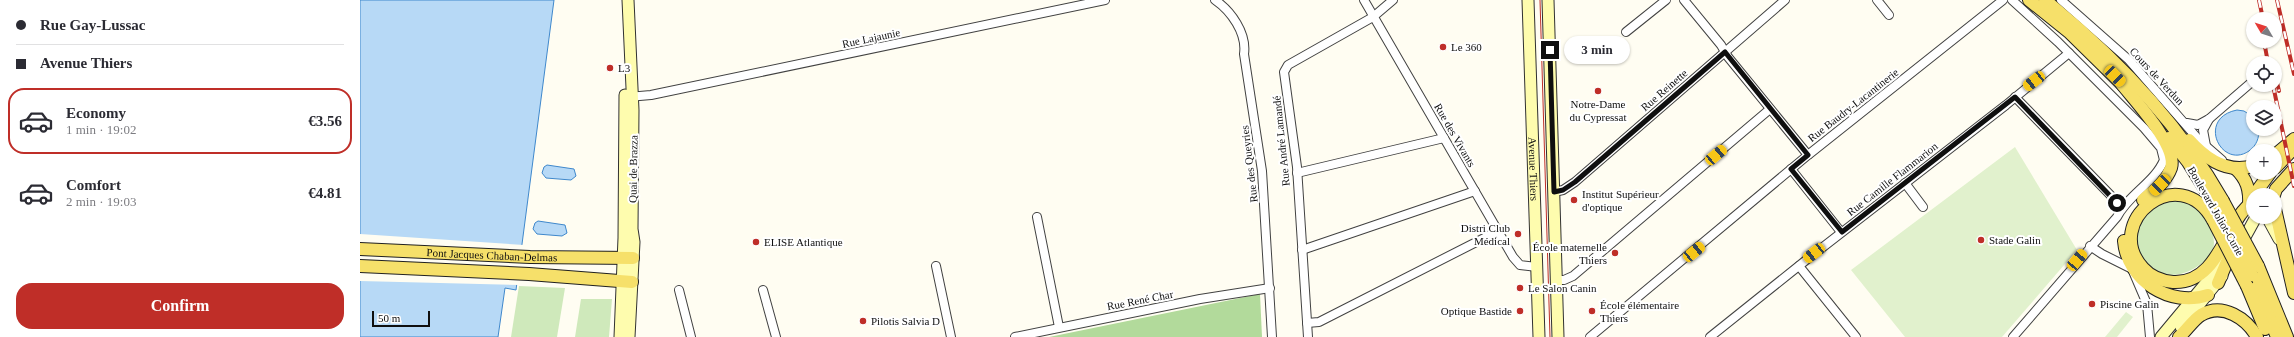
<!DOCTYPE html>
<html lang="en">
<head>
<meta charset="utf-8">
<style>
	:root { --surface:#fff; --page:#f2f2f3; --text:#2b2b33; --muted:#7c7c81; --line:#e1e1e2; --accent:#bf2e28 }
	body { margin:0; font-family:"Times New Roman",serif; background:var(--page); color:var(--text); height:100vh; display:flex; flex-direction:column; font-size:15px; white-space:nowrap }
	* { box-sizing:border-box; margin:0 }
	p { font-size:13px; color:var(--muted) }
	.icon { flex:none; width:22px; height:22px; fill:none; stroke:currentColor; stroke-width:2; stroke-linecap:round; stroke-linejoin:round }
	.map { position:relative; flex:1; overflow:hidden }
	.drawer { display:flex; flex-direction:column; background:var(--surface); width:360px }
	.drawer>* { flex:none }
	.top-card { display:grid; align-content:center; height:88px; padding:0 16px; background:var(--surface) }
	.needle { width:26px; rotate:309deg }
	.controls { position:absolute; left:1886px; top:12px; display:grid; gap:8px }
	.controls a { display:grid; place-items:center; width:36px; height:36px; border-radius:50%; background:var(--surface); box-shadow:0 1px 3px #0004; font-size:20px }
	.scale { position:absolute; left:12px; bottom:10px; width:58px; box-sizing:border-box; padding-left:4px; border:2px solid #0f0f0f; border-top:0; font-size:11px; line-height:14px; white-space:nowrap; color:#0f0f0f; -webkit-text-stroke:3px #fff; paint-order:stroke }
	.end { position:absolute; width:18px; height:18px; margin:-9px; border:5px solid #0f0f0f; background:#fff; box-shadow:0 0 0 2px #fff }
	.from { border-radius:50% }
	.bubble { position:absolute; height:28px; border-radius:14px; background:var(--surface); box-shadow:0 1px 3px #0004; font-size:13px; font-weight:700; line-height:28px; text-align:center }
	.car { position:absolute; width:12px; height:24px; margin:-12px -6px; border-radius:5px; box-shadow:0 0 3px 1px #0007; background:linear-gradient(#f5c518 24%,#345 0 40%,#f5c518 0 76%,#345 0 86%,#f5c518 0) }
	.top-card b { display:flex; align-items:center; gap:14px; height:38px; font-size:15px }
	.top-card b+b { border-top:1px solid var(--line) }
	.top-card i { width:10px; height:10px; background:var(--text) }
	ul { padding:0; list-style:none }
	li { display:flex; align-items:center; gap:12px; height:66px; margin:0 8px 6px; padding:0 8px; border:2px solid transparent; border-radius:16px }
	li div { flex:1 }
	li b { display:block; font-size:15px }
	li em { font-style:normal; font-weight:700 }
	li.active { border-color:var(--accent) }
	li>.icon { width:36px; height:36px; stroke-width:1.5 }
	.primary-button { display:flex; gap:8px; margin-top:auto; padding:8px 16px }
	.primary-button a { flex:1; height:46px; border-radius:16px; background:var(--accent); color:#fff; font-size:16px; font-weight:700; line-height:46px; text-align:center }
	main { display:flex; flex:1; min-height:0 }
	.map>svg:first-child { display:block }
</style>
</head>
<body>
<main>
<section class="drawer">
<div class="top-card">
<b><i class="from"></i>Rue Gay-Lussac</b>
<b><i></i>Avenue Thiers</b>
</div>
<ul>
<li class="active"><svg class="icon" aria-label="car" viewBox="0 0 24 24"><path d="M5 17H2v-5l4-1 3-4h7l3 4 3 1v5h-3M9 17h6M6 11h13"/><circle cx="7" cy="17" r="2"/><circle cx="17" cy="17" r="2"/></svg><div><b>Economy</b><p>1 min · 19:02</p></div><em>€3.56</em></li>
<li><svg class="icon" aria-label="car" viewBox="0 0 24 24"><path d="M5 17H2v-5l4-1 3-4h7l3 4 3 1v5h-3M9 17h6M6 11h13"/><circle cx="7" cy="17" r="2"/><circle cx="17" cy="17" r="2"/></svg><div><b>Comfort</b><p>2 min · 19:03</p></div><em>€4.81</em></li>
</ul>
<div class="primary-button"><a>Confirm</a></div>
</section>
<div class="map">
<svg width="1934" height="337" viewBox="0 0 1934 337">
	<rect width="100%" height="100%" fill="#fffdf2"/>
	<g fill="#cfe9bb">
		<path d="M1816 198 1840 206C1851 230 1866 248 1838 266 1792 297 1757 239 1790 208 1796 203 1808 201 1816 198Z"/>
		<path d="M159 286 205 288 197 337H151Z"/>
		<path d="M221 299H252L249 337H215Z"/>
	</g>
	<path fill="#b2da9b" d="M900 294 902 337H689Z"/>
	<g fill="#e1f1cd">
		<path d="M1655 147 1717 250 1642 337H1545L1491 270Z"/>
		<path d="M1766 312 1773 317 1757 337H1745Z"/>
	</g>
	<g fill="#b7d9f6" stroke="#3f88cc">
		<path d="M0 0H194L156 290 145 288 138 337H0Z"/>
		<path d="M1877 110 1884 111 1893 117V129H1899C1899 138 1897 145 1889 151 1861 170 1836 118 1877 110Z"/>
		<path d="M187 165 214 169 216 176 211 180 186 178 182 173 184 167Z"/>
		<path d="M178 221 205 225 207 233 202 236 177 234 173 229 175 223Z"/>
	</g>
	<path fill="#fffdf2" d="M0 234 164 245 159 285 0 281Z"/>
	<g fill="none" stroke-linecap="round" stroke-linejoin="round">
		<defs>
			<g id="minor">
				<path d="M855 0C871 11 887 33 884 54L902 171 912 337"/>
				<path d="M1004 0 1153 257 1160 265 1177 267"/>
				<path d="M1324 0 1361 45 1368 57 1448 155"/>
				<path d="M1517 0 1529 15"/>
				<path d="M1652 0 1698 42 1784 128 1801 148 1804 160C1795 182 1768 195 1757 217L1653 337"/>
				<path d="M1701 0 1769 60 1839 140 1862 160"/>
				<path d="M1266 32 1306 0"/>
				<path d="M268 97 291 95 745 0"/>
				<path d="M1655 97 1762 207"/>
				<path d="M1827 123 1838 125 1849 119 1893 81"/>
				<path d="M1846 146 1843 130 1849 119"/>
				<path d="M1431 169 1481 232"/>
				<path d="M937 173 1084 138"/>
				<path d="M1545 183 1563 207"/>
				<path d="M1194 192 1203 190 1215 182 1425 0"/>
				<path d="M677 217 699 327"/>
				<path d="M1730 246 1742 254 1772 269 1787 304 1790 337"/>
				<path d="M942 250 1115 191"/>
				<path d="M576 266 591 337"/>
				<path d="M1439 266 1496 337"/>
				<path d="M1197 280H1204L1213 276 1410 109"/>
				<path d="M319 290 331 337"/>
				<path d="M403 290 416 337"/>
				<path d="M947 323 959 322 1138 231"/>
				<path d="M655 337 840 299 910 288"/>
				<path d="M948 337 937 167 924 72 928 65 1013 17 1033 0"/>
				<path d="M1230 337 1448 155 1643 0"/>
				<path d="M1350 337 1445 261 1646 105 1709 53"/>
			</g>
			<g id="secondary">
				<path d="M268 0 273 110 272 229 274 242 269 337"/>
				<path id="s1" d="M1168 0 1179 337"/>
				<path d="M1188 0 1198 337"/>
				<path d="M1907 217 1919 239"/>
				<path d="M1880 246 1896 217"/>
				<path d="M1821 327 1862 276"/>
				<path d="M260 337 264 238 265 95"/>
				<path d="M1801 337 1851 277 1866 250"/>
			</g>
			<g id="primary">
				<path d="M1669 0 1709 32 1766 88"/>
				<path d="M1685 0C1754 56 1819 123 1863 201"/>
				<path d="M1761 83C1775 101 1818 146 1811 168 1806 182 1793 191 1783 200"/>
				<path d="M1809 138 1828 162 1858 210"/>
				<path d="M1829 140C1845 158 1867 174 1893 166"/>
				<path d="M1915 155 1934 139"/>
				<path d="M1875 168C1887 179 1890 190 1889 206"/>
				<path d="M1915 168 1934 148"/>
				<path d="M1894 195 1910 173"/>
				<path d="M1914 195 1916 189 1934 169"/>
				<path d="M1915 209 1934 293"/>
				<path d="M1853 220C1819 159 1741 222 1783 268 1791 277 1802 281 1813 282 1852 284 1863 240 1880 215 1885 208 1890 205 1893 198"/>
				<path d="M1764 241C1767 280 1810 308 1848 295"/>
				<path id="s2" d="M0 249 170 257 273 258"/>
				<path d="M0 266 169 274 272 282"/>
				<path d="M1898 266 1927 337"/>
				<path d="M1892 275 1917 337"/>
				<path d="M1858 283 1874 245"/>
				<path d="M1887 286 1905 329"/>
				<path d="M1819 337C1827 330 1833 320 1841 315 1863 302 1887 319 1897 337"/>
			</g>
		</defs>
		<use href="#minor" stroke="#424242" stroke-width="10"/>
		<use href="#secondary" stroke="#313131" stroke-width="13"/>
		<use href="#primary" stroke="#202020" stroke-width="14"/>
		<use href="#minor" stroke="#fff" stroke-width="8"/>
		<use href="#secondary" stroke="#fefcae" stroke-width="11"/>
		<use href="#primary" stroke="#f6e06a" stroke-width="12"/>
		<path stroke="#bf2e28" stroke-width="1" d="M1180 0 1190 337"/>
		<defs>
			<g id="rail">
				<path d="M1899 0 1903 19"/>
				<path d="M1917 0 1934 74"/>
				<path d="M1904 41 1908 63"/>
				<path d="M1915 74 1919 91"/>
				<path d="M1913 85 1934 186"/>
			</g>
		</defs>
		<use href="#rail" stroke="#bf2e28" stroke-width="4"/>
		<use href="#rail" stroke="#fff" stroke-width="2.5" stroke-dasharray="8" stroke-linecap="butt"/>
		<defs>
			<g id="primary-bridge">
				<path d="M1863 201 1898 266"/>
				<path d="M1858 210 1892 275"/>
				<path d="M1853 220 1887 286"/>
			</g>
		</defs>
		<use href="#primary-bridge" stroke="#202020" stroke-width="14" stroke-linecap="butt"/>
		<use href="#primary-bridge" stroke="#f6e06a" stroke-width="12"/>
	</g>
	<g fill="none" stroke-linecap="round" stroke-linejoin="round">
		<path stroke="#0f0f0f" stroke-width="5" d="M1190 50 1194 192 1203 190 1215 182 1365 52 1448 155 1431 169 1482 232 1655 97 1757 203"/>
	</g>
	<g fill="#bf2e28" stroke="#fff" stroke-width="1.5">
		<circle cx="1083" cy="47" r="4"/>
		<circle cx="250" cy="68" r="4"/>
		<circle cx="1238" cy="91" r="4"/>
		<circle cx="1214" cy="200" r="4"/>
		<circle cx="1158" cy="234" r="4"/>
		<circle cx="1621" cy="240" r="4"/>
		<circle cx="396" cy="242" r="4"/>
		<circle cx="1255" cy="253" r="4"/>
		<circle cx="1160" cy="288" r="4"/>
		<circle cx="1732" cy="304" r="4"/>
		<circle cx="1160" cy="311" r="4"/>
		<circle cx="1232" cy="311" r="4"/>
		<circle cx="503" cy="321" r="4"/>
	</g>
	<g text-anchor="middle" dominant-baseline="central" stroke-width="4" stroke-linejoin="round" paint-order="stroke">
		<g font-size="11" fill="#0f0f0f" stroke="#fff">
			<text transform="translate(511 38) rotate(-12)">Rue Lajaunie</text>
			<text transform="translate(1797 76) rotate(47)">Cours de Verdun</text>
			<text transform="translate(1304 90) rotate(-41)">Rue Reinette</text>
			<text transform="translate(1493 105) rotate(-38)">Rue Baudry-Lacantinerie</text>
			<text transform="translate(1095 135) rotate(60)">Rue des Vivants</text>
			<text transform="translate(921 141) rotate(-96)">Rue André Lamandé</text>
			<text transform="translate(889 164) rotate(-97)">Rue des Queyries</text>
			<text transform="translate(273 169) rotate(-89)">Quai de Brazza</text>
			<text stroke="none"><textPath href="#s1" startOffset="169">Avenue Thiers</textPath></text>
			<text transform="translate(1532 179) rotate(-38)">Rue Camille Flammarion</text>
			<text transform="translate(1856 211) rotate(60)">Boulevard Joliot-Curie</text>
			<text stroke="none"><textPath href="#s2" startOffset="132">Pont Jacques Chaban-Delmas</textPath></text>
			<text transform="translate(780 300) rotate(-11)">Rue René Char</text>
		</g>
		<g font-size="11" fill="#0f0f0f" stroke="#fff" text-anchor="start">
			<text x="1091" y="47">Le 360</text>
			<text x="258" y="68">L3</text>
			<text x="1238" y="104" text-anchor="middle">Notre-Dame<tspan x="1238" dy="13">du Cypressat</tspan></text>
			<text x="1222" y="194">Institut Supérieur<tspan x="1222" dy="13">d'optique</tspan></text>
			<text x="1150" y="228" text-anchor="end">Distri Club<tspan x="1150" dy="13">Médical</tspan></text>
			<text x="1629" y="240">Stade Galin</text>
			<text x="404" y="242">ELISE Atlantique</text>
			<text x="1247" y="247" text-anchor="end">École maternelle<tspan x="1247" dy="13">Thiers</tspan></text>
			<text x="1168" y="288">Le Salon Canin</text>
			<text x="1740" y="304">Piscine Galin</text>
			<text x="1240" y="305">École élémentaire<tspan x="1240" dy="13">Thiers</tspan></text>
			<text x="1152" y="311" text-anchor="end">Optique Bastide</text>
			<text x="511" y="321">Pilotis Salvia D</text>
		</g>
	</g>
</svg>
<div class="controls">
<a><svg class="needle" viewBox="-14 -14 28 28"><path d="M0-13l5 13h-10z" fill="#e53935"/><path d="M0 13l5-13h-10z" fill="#7c7c81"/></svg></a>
<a><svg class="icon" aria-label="locate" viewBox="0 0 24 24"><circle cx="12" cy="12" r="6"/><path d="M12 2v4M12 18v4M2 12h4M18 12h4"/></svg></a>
<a><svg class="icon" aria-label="layers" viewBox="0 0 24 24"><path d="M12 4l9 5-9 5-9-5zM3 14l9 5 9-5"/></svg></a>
<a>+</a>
<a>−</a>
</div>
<div class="scale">50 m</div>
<i class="end from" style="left:1757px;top:203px"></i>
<i class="end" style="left:1190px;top:50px"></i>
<div class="bubble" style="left:1204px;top:36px;width:66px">3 min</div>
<i class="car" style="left:1755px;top:76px;rotate:135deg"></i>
<i class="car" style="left:1674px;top:81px;rotate:232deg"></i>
<i class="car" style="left:1356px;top:155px;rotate:50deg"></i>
<i class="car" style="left:1800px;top:185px;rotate:225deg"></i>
<i class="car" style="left:1334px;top:252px;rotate:51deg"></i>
<i class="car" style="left:1454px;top:253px;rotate:232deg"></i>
<i class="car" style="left:1717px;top:260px;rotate:40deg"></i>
</div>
</main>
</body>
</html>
